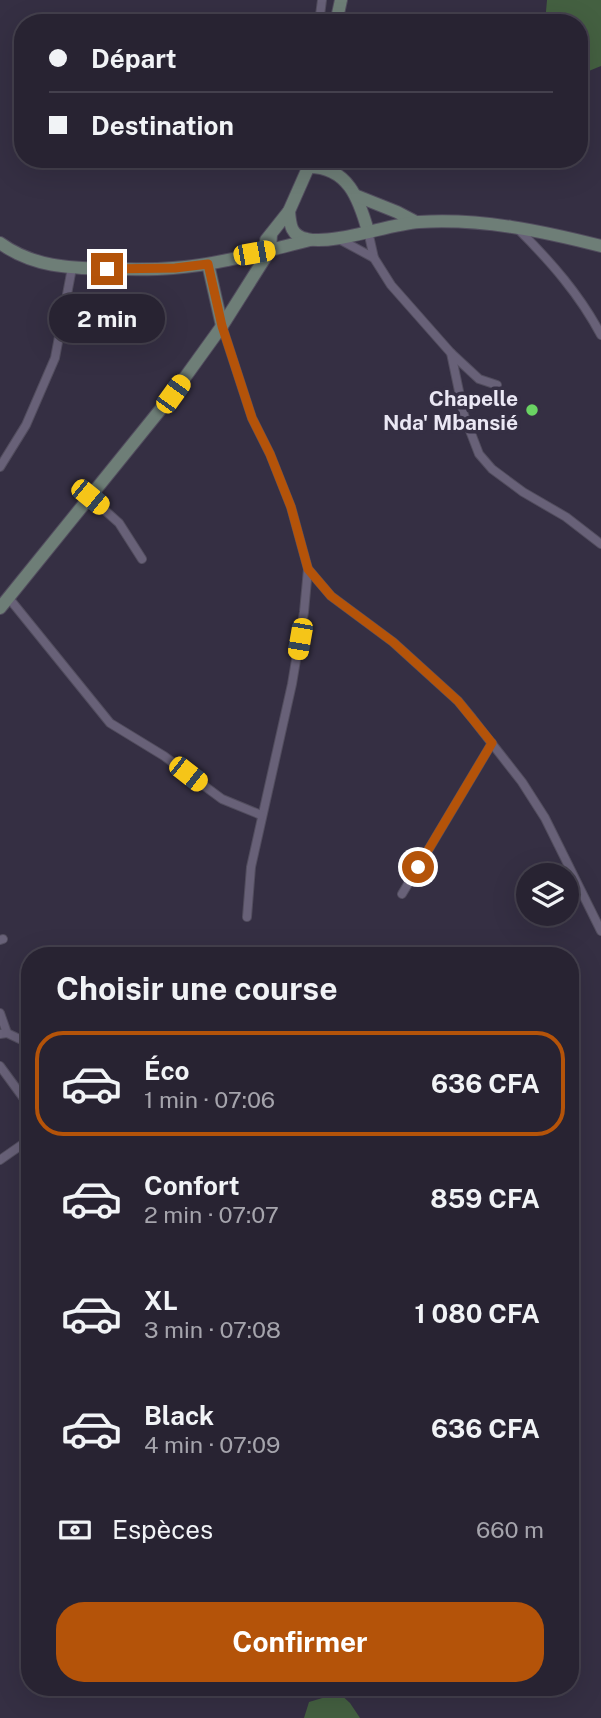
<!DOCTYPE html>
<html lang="fr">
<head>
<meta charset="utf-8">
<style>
	:root { --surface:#282332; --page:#342f3e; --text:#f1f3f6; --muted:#a5a4ac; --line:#44404d; --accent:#b45309 }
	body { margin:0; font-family:"Public Sans",sans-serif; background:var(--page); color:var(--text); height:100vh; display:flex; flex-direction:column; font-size:26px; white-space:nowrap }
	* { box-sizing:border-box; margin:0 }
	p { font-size:23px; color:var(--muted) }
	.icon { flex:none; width:38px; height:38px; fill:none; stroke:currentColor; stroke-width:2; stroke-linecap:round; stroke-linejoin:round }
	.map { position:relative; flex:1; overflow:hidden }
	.drawer { position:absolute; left:21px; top:947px; width:558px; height:749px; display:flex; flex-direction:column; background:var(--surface); border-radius:28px; box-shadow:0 7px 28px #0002,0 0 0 2px var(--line) }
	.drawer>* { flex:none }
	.guide { position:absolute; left:14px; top:14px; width:574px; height:154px; border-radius:28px; box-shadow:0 7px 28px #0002,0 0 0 2px var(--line); display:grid; align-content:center; height:154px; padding:0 35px; background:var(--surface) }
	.controls { position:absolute; left:516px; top:863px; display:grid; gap:14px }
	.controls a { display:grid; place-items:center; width:63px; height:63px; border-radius:50%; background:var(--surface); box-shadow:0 7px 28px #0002,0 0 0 2px var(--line); font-size:35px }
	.end { position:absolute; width:32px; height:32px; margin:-16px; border:9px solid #b45309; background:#fff; box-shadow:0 0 0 4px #fff }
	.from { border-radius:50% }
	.bubble { position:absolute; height:49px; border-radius:24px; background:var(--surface); box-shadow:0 7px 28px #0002,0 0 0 2px var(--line); font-size:23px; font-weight:700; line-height:49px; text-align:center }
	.car { position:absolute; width:21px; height:42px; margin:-21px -10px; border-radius:9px; box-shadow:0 0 5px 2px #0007; background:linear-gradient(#f5c518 24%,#345 0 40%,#f5c518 0 76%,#345 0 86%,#f5c518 0) }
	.guide b { display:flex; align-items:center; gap:24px; height:66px; font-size:26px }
	.guide b+b { border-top:2px solid var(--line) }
	.guide i { width:18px; height:18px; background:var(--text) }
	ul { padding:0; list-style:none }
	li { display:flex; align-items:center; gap:21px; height:105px; margin:0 14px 10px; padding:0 21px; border:4px solid transparent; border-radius:28px }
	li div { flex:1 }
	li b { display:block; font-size:26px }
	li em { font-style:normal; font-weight:700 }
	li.active { border-color:var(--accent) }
	li>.icon { width:63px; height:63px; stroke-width:1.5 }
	h2 { padding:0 35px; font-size:32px; line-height:84px }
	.pay { display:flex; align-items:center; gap:18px; height:77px; padding:0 35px; font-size:26px }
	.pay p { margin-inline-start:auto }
	.cta { display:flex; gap:14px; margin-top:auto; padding:14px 35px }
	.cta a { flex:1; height:80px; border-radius:28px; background:var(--accent); color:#fff; font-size:28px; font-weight:700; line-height:80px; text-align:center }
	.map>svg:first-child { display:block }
</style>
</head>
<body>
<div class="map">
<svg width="601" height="1718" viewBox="0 0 601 1718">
	<rect width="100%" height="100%" fill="#352f43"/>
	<g fill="#446041">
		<path d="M547 0H601V66L579 75V23H545Z"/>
		<path d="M339 1693 350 1703 360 1718H304L309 1702Z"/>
	</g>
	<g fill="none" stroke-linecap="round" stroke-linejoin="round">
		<defs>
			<g id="street">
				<path d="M319 23 322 0"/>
				<path d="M519 230C551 262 580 295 601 335"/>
				<path d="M368 231 374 258 391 285 451 353 464 415 479 454 492 469 523 492 566 517 601 544"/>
				<path d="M337 238 374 258"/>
				<path d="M222 326 252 418 270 454 291 507 308 569 304 612 292 684 251 867 247 917"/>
				<path d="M451 353 479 379 497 385"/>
				<path d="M0 467 26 425 55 358 72 268"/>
				<path d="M90 497 119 523 142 559"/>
				<path d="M308 569 331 596 393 642 458 701 472 718 522 782 545 818 601 931"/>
				<path d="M8 597 110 723 164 756 222 799 261 815"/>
				<path d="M402 894 492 743"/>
				<path d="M0 940 3 939"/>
				<path d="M0 1013 7 1033"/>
				<path d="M0 1034 7 1033 30 1044"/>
				<path d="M0 1066 30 1107"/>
				<path d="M0 1160 30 1139"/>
			</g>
			<g id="secondary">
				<path d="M336 23 341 0"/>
				<path d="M309 167C348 167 359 199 368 231"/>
				<path d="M357 196 397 212 416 222"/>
				<path d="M289 211C290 225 291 236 307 239 334 245 389 224 419 222 481 218 542 231 601 246"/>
				<path d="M266 240 289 211 312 159"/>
				<path d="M0 243C33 267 69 268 108 269 129 269 151 270 173 268 218 265 265 251 310 240"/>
				<path d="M208 264 222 326"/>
				<path d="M0 608 173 394 222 326 270 250 271 234"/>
			</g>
		</defs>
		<use href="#street" stroke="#524d5e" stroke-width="10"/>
		<use href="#secondary" stroke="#524d5e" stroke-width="14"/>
		<use href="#street" stroke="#686178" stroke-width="8"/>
		<use href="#secondary" stroke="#6e7e77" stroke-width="12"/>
	</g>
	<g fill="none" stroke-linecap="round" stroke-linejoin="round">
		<path stroke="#b45309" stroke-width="9" d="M107 269 175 268 208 264 222 326 252 418 270 454 291 507 308 569 331 596 393 642 458 701 492 743 418 867"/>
	</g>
	<circle fill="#6ad363" stroke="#352f43" stroke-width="2.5" cx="532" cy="410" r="7"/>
	<g text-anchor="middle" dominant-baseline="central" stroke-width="7" stroke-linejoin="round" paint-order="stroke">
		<g font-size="21" font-weight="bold" fill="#eae7f4" stroke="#352f43" text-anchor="end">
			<text x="518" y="398">Chapelle<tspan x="518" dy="24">Nda' Mbansié</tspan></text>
		</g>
	</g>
</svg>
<div class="controls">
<a><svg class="icon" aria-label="layers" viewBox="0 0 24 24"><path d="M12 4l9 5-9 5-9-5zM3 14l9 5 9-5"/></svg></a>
</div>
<i class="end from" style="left:418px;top:867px"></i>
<i class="end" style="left:107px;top:269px"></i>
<div class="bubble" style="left:49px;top:294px;width:116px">2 min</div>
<i class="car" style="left:254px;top:253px;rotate:80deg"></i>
<i class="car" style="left:173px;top:394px;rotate:36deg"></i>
<i class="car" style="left:90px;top:497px;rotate:129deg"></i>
<i class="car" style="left:300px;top:639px;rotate:190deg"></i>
<i class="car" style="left:188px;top:774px;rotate:128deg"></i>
<div class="guide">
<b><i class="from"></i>Départ</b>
<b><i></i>Destination</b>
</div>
<section class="drawer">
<h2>Choisir une course</h2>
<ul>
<li class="active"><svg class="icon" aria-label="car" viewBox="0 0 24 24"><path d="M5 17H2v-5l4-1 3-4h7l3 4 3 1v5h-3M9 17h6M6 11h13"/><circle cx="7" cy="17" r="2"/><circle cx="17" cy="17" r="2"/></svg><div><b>Éco</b><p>1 min · 07:06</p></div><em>636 CFA</em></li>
<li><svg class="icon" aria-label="car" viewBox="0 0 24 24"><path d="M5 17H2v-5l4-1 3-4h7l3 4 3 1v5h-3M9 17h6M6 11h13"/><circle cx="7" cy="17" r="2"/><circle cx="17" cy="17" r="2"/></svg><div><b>Confort</b><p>2 min · 07:07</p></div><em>859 CFA</em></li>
<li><svg class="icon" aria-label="car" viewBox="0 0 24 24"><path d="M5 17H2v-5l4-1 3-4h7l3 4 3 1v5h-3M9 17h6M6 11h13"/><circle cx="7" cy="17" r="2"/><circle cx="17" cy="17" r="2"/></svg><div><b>XL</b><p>3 min · 07:08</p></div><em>1 080 CFA</em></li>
<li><svg class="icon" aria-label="car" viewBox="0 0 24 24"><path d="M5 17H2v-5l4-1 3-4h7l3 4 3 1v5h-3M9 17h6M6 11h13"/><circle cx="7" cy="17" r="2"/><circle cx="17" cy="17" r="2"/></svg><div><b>Black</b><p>4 min · 07:09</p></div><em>636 CFA</em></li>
</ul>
<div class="pay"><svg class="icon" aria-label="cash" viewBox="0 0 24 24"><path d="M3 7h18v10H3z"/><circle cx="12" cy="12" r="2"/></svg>Espèces<p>660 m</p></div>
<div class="cta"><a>Confirmer</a></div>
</section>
</div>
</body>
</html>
